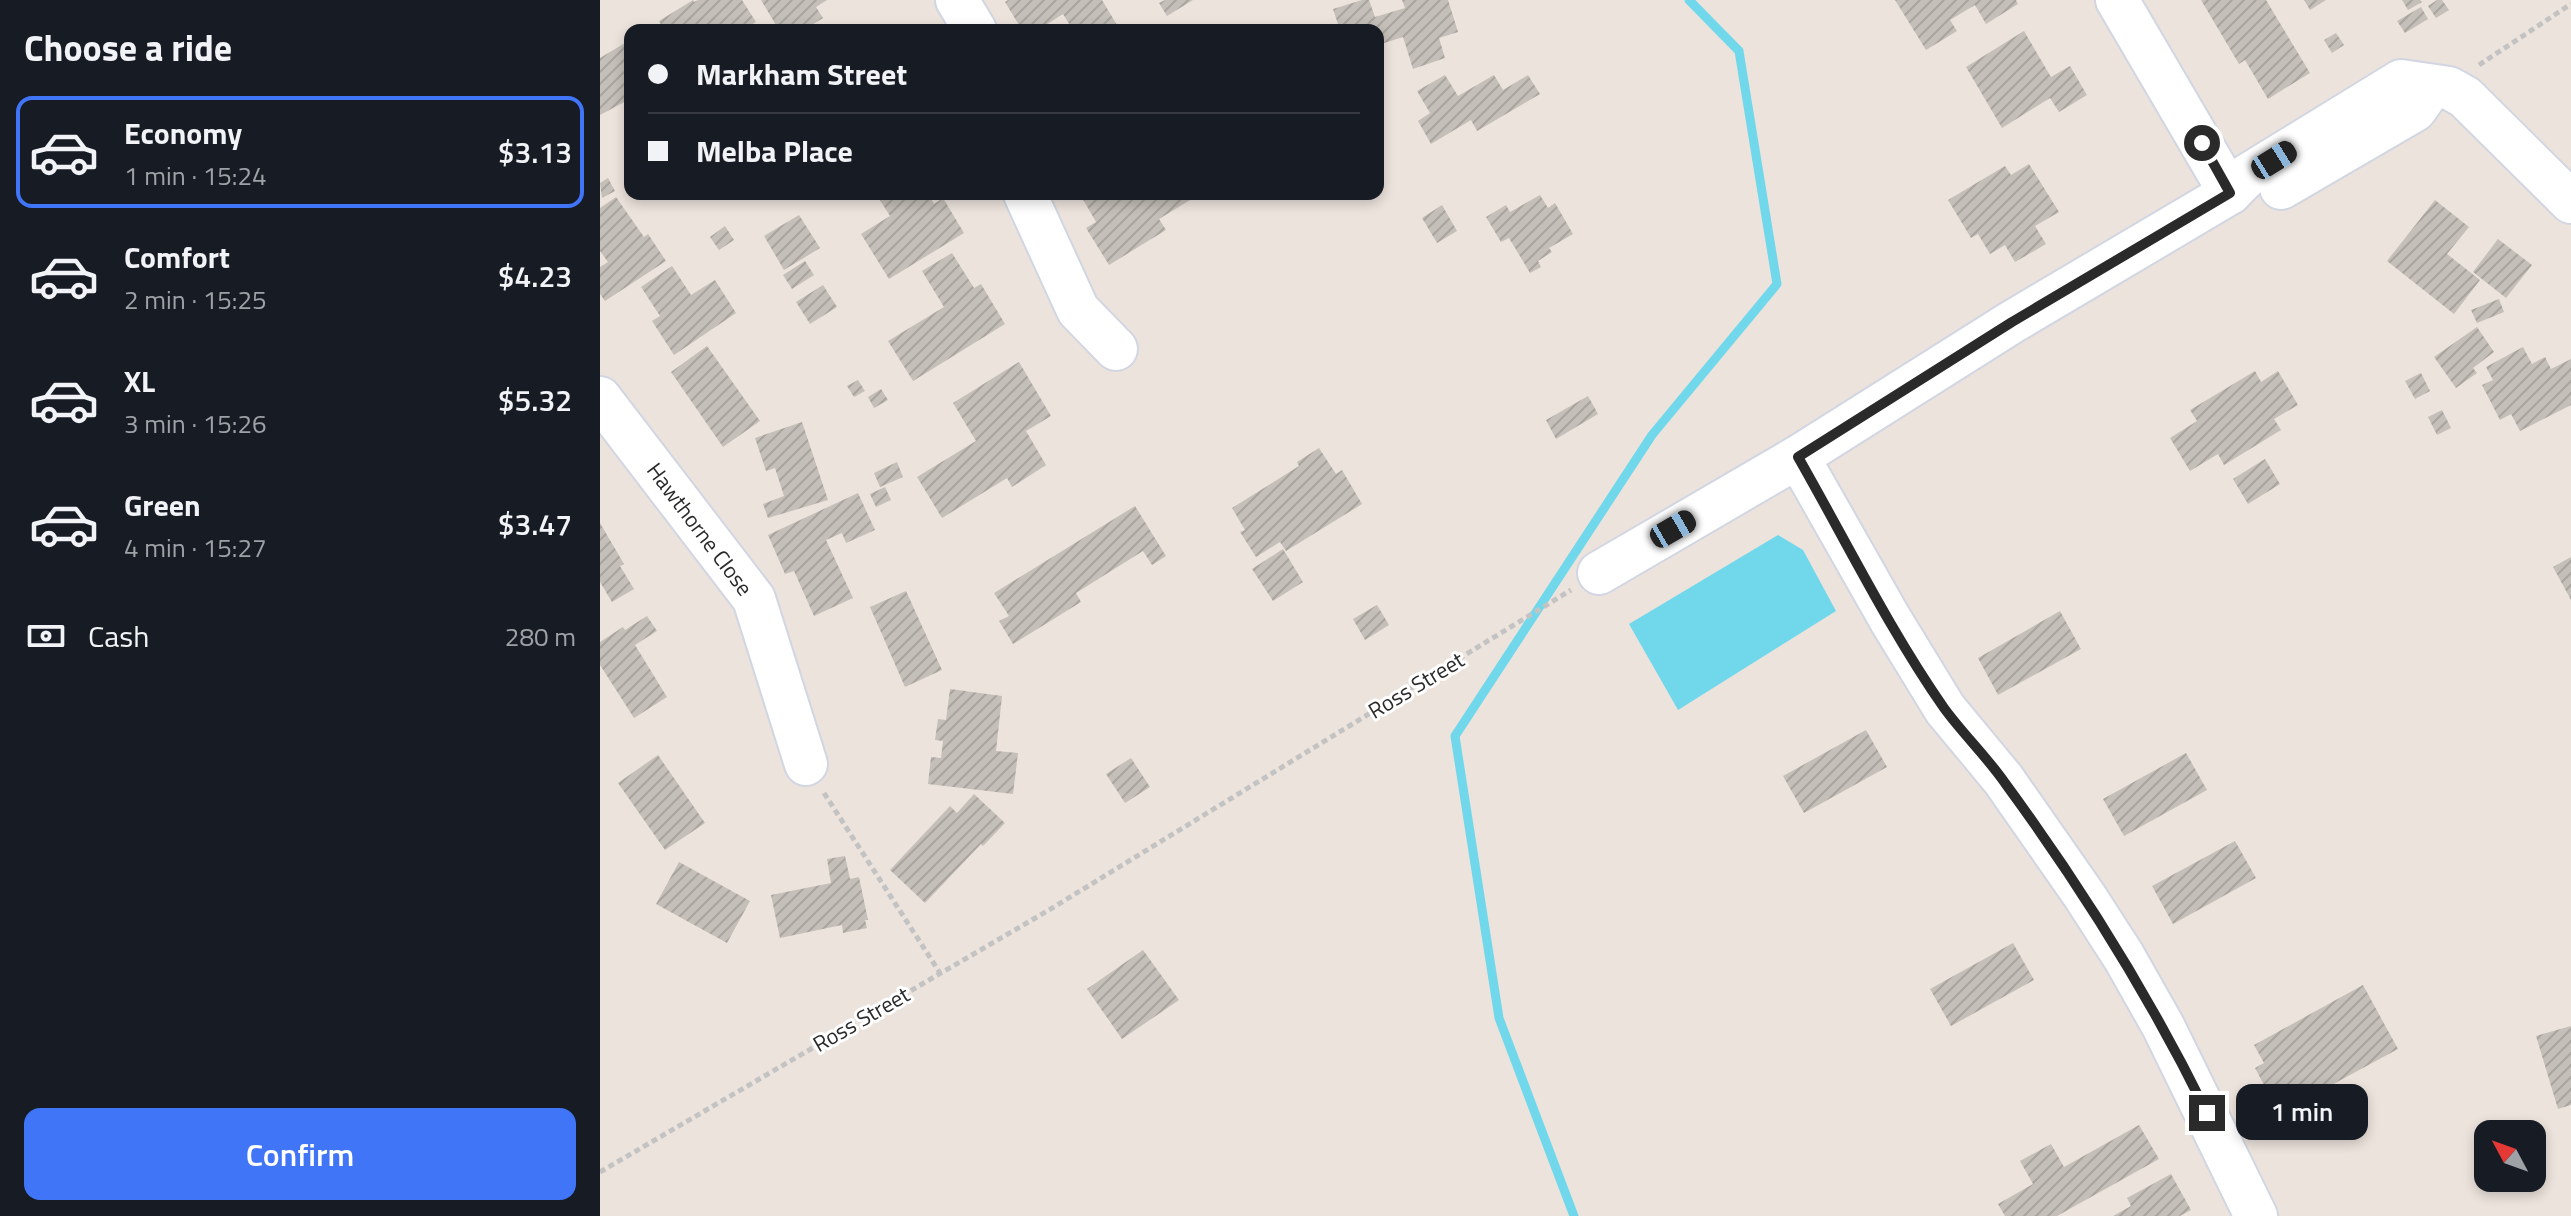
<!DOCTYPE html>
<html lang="en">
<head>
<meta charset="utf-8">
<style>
	:root { --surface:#171b24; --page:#20242c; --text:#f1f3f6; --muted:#9ea1a6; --line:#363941; --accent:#3f75f6 }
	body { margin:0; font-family:"Titillium Web",sans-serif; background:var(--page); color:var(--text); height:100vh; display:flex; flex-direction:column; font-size:30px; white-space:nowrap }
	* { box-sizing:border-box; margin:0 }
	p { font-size:26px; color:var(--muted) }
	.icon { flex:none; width:44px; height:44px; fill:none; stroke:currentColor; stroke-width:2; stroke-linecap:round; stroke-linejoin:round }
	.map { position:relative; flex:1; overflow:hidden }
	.details { display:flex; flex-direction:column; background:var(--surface); width:600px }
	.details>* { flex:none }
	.banner { position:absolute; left:24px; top:24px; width:760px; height:176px; border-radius:16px; box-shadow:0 4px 12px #0003; display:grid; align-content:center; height:176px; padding:0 24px; background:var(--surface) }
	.needle { width:52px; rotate:311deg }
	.buttons { position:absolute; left:1874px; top:1120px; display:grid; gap:16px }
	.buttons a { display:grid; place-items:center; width:72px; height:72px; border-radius:16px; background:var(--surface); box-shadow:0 4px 12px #0003; font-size:40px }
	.end { position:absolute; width:36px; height:36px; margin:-18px; border:10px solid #2a2a2a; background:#fff; box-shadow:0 0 0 4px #fff }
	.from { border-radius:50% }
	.bubble { position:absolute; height:56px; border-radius:16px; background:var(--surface); box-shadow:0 4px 12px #0003; font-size:26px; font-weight:600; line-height:56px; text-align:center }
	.car { position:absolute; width:24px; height:48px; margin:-24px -12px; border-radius:10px; box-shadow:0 0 6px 2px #0007; background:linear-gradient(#222 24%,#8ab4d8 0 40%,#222 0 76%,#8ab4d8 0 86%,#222 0) }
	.banner b { display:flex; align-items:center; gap:28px; height:76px; font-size:30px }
	.banner b+b { border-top:2px solid var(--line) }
	.banner i { width:20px; height:20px; background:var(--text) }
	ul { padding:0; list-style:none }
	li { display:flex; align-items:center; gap:24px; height:112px; margin:0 16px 12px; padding:0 8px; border:4px solid transparent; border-radius:16px }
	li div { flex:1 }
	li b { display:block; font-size:30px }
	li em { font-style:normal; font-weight:600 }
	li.current { border-color:var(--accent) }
	li>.icon { width:72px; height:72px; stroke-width:1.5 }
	h2 { padding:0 24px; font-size:36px; line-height:96px }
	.pay { display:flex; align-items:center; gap:20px; height:88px; padding:0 24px; font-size:30px }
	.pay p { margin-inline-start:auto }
	.primary-button { display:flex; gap:16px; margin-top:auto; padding:16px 24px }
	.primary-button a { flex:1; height:92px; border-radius:16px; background:var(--accent); color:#fff; font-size:32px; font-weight:600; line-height:92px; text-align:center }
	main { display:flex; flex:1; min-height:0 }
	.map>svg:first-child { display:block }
</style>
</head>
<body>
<main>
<section class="details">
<h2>Choose a ride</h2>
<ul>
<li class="current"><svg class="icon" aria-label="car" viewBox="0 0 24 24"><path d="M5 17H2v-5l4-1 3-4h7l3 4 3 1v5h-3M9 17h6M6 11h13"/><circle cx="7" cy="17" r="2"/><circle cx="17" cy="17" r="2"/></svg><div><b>Economy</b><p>1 min · 15:24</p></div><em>$3.13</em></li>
<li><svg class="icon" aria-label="car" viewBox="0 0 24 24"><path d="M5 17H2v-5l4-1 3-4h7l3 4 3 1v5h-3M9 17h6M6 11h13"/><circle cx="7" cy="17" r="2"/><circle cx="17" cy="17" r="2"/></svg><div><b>Comfort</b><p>2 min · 15:25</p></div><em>$4.23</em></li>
<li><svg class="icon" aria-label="car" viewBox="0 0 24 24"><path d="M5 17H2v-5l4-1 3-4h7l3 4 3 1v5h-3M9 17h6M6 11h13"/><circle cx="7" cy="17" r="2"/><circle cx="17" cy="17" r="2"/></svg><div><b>XL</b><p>3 min · 15:26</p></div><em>$5.32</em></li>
<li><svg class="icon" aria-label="car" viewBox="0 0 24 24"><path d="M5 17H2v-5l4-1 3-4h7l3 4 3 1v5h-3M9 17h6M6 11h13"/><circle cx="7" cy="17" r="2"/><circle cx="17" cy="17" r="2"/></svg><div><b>Green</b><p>4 min · 15:27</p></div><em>$3.47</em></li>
</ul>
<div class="pay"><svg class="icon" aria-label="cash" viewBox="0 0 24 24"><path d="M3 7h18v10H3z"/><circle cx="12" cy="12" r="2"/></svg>Cash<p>280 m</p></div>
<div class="primary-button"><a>Confirm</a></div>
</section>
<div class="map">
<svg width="1971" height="1216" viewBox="0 0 1971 1216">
	<defs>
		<pattern id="building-hatch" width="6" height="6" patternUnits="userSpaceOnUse" patternTransform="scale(2)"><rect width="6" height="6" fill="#c4bfb8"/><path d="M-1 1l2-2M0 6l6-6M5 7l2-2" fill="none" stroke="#a9a49e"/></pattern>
	</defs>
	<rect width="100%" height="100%" fill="#ece3dc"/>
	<path fill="#71d8ec" d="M1178 535 1203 550 1236 611 1078 710 1029 624Z"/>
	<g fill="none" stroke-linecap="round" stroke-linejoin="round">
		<path stroke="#71d8ec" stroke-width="9" d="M974 1216 899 1018 855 736 1052 435 1177 284 1139 51 1089 0"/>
	</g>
	<g fill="url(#building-hatch)">
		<path d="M93 0 94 2 98 0H142L156 22 143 30H64L59 21Z"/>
		<path d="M161 0H227L216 7 223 18 204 30H179Z"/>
		<path d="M408 0H502L520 30H473L463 14 438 30H422L405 2Z"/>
		<path d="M565 0H593L567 16 559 3Z"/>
		<path d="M762 0H769L775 17 805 8 802 0H848L858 32 839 38 845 58 813 69 803 37 778 45V30H740L733 9Z"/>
		<path d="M1295 0H1416L1418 4 1386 24 1375 5 1350 20 1357 31 1326 50Z"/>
		<path d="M1601 0H1666L1710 73 1668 99 1645 60 1639 64Z"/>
		<path d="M1704 0H1726L1710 10Z"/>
		<path d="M1802 0H1820L1822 2 1808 10Z"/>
		<path d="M1837 0H1842L1849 10 1836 18 1828 6Z"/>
		<path d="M1821 7 1828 19 1805 33 1797 21Z"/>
		<path d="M1424 31 1451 77 1470 66 1487 95 1459 112 1450 98 1402 128 1366 67Z"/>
		<path d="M1736 33 1744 45 1732 53 1724 40Z"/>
		<path d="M30 40V99L0 115V58Z"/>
		<path d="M845 75 858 96 894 75 903 90 928 75 940 94 877 131 871 120 831 144 818 121 830 113 817 91Z"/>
		<path d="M1429 164 1459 212 1435 226 1446 244 1415 262 1405 245 1390 254 1378 234 1371 238 1348 200 1405 166 1411 175Z"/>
		<path d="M8 178 15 191 2 198 0 183Z"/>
		<path d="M276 194H328L334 204 343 198 364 233 289 279 261 234 290 216Z"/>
		<path d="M485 194H600L559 219 566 230 509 265 486 228 496 222 481 196Z"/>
		<path d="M940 195 948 208 955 203 973 234 949 248 952 252 938 261 941 267 930 273 909 238 901 242 886 217 906 205 910 212Z"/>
		<path d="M16 197 44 237 48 234 66 261 5 301 0 294V267L8 262 0 251V208Z"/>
		<path d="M1835 200 1869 227 1847 254 1880 280 1854 314 1787 261Z"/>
		<path d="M842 205 857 231 837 243 822 218Z"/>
		<path d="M199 215 220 248 184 270 164 236Z"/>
		<path d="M125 226 134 240 119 250 110 237Z"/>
		<path d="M1898 239 1932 265 1906 298 1873 272Z"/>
		<path d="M352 253 374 288 381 284 405 324 313 381 288 341 344 307 322 271Z"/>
		<path d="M205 261 214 275 192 289 183 275Z"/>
		<path d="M72 266 91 295 115 280 136 313 74 355 52 321 60 316 41 287Z"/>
		<path d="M223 285 237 307 210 324 196 302Z"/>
		<path d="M1899 299 1904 312 1877 323 1871 310Z"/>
		<path d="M1877 327 1894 352 1873 368 1877 373 1856 388 1834 357Z"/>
		<path d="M107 346 160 421 123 447 71 372Z"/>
		<path d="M1923 347 1932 364 1945 357 1951 369 1971 359V405L1920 431 1911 414 1900 420 1882 385 1893 380 1886 367Z"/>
		<path d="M419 362 451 416 426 431 446 465 412 487 407 478 342 518 317 477 376 441 353 403Z"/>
		<path d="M1655 371 1661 382 1678 371 1698 405 1674 419 1681 430 1624 465 1618 454 1590 471 1570 438 1597 421 1590 410Z"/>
		<path d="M1821 373 1830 391 1815 399 1805 381Z"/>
		<path d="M258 380 265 391 254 397 247 386Z"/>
		<path d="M281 389 288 400 274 408 268 397Z"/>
		<path d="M988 396 998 414 956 439 946 420Z"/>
		<path d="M1842 410 1851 428 1837 435 1828 417Z"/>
		<path d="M202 422 228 500 168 518 163 504 184 496 175 468 166 471 155 438Z"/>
		<path d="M719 448 736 474 742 470 762 504 686 551 680 542 656 557 640 532 645 530 632 508 699 466 697 462Z"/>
		<path d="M1665 459 1680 484 1648 504 1633 479Z"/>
		<path d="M297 462 303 477 280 487 274 473Z"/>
		<path d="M285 487 291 500 276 507 270 494Z"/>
		<path d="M258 493 275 530 246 543 242 533 226 540 253 598 214 616 194 571 185 574 168 535Z"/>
		<path d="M535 506 566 556 552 565 543 551 476 593 481 602 413 644 399 621 409 616 394 593Z"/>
		<path d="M0 523 24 564 20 566 34 589 12 602 0 582Z"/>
		<path d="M683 549 703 582 673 601 652 569Z"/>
		<path d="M1971 557V600L1953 567Z"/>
		<path d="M306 591 342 670 305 687 270 607Z"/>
		<path d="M777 605 789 625 765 640 753 619Z"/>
		<path d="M1460 611 1481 649 1398 695 1378 658Z"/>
		<path d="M47 616 57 631 35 645 67 697 34 718 0 665V642L23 627 25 630Z"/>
		<path d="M350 689 402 696 396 751 418 753 413 794 328 784 331 757 341 758 343 741 335 740 338 719 346 720Z"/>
		<path d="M1266 730 1287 767 1204 813 1183 776Z"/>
		<path d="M1586 753 1607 790 1524 836 1503 799Z"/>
		<path d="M58 755 105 823 65 850 18 783Z"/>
		<path d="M531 758 550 787 525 803 506 774Z"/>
		<path d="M374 794 405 823 383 846 381 844 325 903 290 870 350 806 357 813Z"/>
		<path d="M1635 841 1656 878 1573 924 1552 886Z"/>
		<path d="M245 856 250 879 259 877 268 920H265L267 928 243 933 242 925 180 938 171 895 231 883 227 859Z"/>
		<path d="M79 862 150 901 127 943 56 904Z"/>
		<path d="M1413 943 1434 980 1351 1026 1330 989Z"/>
		<path d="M543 950 579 1000 522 1039 487 989Z"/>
		<path d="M1763 985 1798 1049 1726 1088 1732 1100 1695 1120 1681 1095 1672 1100 1655 1068 1664 1063 1654 1045Z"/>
		<path d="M1971 1026V1105L1958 1109 1936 1036Z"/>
		<path d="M1539 1125 1559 1159 1457 1216H1405L1398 1204 1433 1184 1420 1161 1451 1144 1464 1167Z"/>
		<path d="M1571 1174 1591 1210 1580 1216H1513L1531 1206 1527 1198Z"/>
	</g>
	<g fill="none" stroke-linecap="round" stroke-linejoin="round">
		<defs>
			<g id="minor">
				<path d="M357 0 375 30"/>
				<path d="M1517 0 1630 193"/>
				<path d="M1681 188 1815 110 1832 86"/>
				<path d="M425 194 478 310 516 349"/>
				<path d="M0 398 154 599 206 764"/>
				<path d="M1198 457 1290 619 1345 709 1403 779 1484 895 1524 957 1563 1026 1656 1216"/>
				<path d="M999 573 1198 457 1412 322 1630 193 1648 175 1801 81 1849 88 1865 97 1971 202"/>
			</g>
		</defs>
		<use href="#minor" stroke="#d1d6e2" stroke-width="46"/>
		<g stroke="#c3c3c3" stroke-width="5" stroke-dasharray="6 4" stroke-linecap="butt">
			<path d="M1879 65 1971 4"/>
			<path d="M224 793 340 973"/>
			<path d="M0 1172 449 910 971 590"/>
		</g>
		<use href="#minor" stroke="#fff" stroke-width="42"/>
	</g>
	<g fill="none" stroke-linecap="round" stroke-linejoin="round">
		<path stroke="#2a2a2a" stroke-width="10" d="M1602 143 1630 193 1412 322 1198 457C1245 539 1290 631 1344 708 1363 734 1387 757 1405 783 1482 888 1550 997 1607 1113"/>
	</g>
	<g text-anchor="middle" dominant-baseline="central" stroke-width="6" stroke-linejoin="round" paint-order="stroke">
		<g font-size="22" fill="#2a2a2a" stroke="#fff">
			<text transform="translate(100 529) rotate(53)">Hawthorne Close</text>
			<text transform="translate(816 685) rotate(-31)">Ross Street</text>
			<text transform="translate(261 1019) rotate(-30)">Ross Street</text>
		</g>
	</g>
</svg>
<div class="buttons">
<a><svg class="needle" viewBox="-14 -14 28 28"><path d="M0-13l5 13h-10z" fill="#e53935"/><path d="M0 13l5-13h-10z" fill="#9ea1a6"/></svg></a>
</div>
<i class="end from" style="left:1602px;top:143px"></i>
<i class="end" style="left:1607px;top:1113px"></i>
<div class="bubble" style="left:1636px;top:1084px;width:132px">1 min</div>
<i class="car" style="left:1674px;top:160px;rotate:58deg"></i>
<i class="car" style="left:1073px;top:529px;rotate:60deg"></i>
<div class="banner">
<b><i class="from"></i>Markham Street</b>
<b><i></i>Melba Place</b>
</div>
</div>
</main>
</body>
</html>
